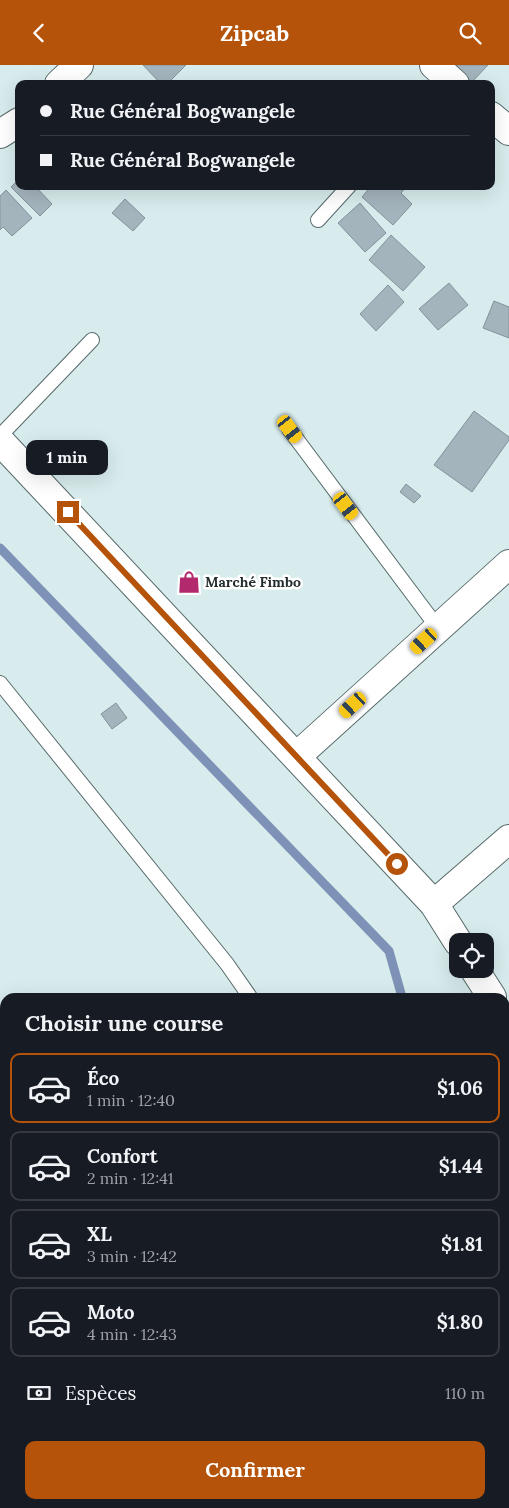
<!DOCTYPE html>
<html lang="fr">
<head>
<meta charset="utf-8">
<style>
	:root { --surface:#171b24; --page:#242831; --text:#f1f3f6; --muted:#9ea1a6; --line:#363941; --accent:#b45309 }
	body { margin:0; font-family:Lora,serif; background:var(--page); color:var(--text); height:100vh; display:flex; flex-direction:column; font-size:19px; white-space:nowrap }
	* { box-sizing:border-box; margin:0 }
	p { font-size:16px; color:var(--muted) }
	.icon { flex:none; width:28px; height:28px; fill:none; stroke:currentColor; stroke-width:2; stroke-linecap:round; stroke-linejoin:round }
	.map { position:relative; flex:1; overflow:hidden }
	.panel { position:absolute; left:0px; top:928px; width:510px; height:516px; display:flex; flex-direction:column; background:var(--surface); border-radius:15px 15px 0 0; box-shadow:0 5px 20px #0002 }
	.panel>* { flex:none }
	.top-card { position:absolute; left:15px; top:15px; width:480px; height:110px; border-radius:10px; box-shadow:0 5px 20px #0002; display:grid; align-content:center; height:110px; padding:0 25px; background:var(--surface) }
	.buttons { position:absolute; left:449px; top:868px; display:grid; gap:10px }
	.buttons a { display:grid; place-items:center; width:45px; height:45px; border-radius:10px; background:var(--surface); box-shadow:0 5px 20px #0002; font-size:25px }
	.end { position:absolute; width:22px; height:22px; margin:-11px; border:6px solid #b45309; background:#fff; box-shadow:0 0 0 2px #fff }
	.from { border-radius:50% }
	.bubble { position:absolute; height:35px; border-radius:10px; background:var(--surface); box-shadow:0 5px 20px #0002; font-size:16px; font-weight:800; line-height:35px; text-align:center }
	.car { position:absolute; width:15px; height:30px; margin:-15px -8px; border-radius:6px; box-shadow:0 0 4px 1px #0007; background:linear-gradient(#f5c518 24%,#345 0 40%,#f5c518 0 76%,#345 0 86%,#f5c518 0) }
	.top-card b { display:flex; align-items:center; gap:18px; height:48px; font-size:19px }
	.top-card b+b { border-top:1px solid var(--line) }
	.top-card i { width:12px; height:12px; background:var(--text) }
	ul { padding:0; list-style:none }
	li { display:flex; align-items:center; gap:15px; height:70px; margin:0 10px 8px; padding:0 15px; border:2px solid var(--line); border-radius:10px }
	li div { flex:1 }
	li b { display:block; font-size:19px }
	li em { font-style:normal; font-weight:800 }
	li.on { border-color:var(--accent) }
	li>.icon { width:45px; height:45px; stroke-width:1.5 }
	h2 { padding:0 25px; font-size:22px; line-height:60px }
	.pay { display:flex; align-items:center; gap:12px; height:55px; padding:0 25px; font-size:19px }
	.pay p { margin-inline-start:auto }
	.action { display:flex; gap:10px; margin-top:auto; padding:10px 25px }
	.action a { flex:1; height:58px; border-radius:10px; background:var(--accent); color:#fff; font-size:20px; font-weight:800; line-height:58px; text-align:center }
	header { display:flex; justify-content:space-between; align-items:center; height:65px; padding:0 25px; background:var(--accent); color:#fff; font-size:22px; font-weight:800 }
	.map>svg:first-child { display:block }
</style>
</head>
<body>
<header><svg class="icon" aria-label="back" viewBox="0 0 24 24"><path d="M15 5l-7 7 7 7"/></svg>Zipcab<svg class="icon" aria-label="search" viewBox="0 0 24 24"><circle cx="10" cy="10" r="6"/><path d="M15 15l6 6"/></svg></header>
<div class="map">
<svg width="509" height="1443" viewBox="0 0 509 1443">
	<rect width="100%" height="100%" fill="#d8eced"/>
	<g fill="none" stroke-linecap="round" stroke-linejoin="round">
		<g stroke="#7d92b6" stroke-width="9">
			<path d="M0 483 389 886 402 932"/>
			<path d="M148 1443 151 1439"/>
		</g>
	</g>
	<g fill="#a4b4bd" stroke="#83929b">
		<path d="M143 0H186L167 19H161Z"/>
		<path d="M447 0H488L470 19H467Z"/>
		<path d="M19 114V121H35L52 139 40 151 11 122Z"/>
		<path d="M371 121H407L401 128 412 139 393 160 362 132Z"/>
		<path d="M6 125 32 153 12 171 3 162 0 165V131Z"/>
		<path d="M125 134 145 153 133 166 112 148Z"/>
		<path d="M360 138 386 168 365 187 338 158Z"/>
		<path d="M391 170 425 202 403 226 369 195Z"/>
		<path d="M449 218 468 240 438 265 419 244Z"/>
		<path d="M388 220 404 237 376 266 360 249Z"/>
		<path d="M494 236 509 242V273L483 263Z"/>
		<path d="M474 346 509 372V375L472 427 434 400Z"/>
		<path d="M406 419 421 431 414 438 400 427Z"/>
		<path d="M116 638 127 653 112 664 101 649Z"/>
	</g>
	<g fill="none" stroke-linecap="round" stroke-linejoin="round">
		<defs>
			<g id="service">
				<path d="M318 155 349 121"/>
				<path d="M289 364 438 563"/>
				<path d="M0 371 92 275"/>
				<path d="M0 618 227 899 250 932"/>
				<path d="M11 1443 14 1439"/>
			</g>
			<g id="minor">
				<path d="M434 0 455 19"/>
				<path d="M491 51 509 66"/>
				<path d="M297 691 509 499"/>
				<path d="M434 839 509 774"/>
			</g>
			<g id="tertiary">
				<path d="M59 19 79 0"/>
				<path d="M0 69 19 57"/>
				<path d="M0 376 434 839 458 877"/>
				<path d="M474 904 492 932"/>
				<path d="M505 953 509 960"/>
			</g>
		</defs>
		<use href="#service" stroke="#57696a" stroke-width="16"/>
		<use href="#minor" stroke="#57696a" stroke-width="30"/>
		<use href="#tertiary" stroke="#57696a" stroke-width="30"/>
		<use href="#service" stroke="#fff" stroke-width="14"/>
		<use href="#minor" stroke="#fff" stroke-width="28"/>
		<use href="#tertiary" stroke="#fff" stroke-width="28"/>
	</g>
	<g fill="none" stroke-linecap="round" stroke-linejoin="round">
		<path stroke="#b45309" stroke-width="6" d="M68 447 397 799"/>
	</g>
	<defs>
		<symbol id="shop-bare" viewBox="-9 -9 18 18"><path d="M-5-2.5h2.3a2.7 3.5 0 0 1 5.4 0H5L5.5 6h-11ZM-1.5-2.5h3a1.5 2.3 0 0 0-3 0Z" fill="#b22a6d" stroke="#fff" stroke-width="2.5" paint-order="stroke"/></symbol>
	</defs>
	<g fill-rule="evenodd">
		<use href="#shop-bare" x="173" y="501" width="32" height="32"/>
	</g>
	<g text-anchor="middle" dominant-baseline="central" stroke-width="5" stroke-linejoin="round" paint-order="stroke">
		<g font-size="14" font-weight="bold" fill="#242c2c" stroke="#fff" text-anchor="start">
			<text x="205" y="517">Marché Fimbo</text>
		</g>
	</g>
</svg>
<div class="buttons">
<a><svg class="icon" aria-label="locate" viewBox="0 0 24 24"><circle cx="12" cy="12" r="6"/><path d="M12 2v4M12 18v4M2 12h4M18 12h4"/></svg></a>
</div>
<i class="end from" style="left:397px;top:799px"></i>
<i class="end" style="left:68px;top:447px"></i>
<div class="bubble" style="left:26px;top:375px;width:82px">1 min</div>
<i class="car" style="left:290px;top:364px;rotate:143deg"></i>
<i class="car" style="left:346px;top:441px;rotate:143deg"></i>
<i class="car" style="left:424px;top:576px;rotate:228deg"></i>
<i class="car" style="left:353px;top:640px;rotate:228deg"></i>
<div class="top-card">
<b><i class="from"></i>Rue Général Bogwangele</b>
<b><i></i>Rue Général Bogwangele</b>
</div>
<section class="panel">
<h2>Choisir une course</h2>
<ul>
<li class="on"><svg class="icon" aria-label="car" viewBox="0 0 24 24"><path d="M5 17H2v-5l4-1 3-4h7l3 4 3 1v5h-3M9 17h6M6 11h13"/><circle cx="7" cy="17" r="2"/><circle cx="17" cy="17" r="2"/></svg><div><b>Éco</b><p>1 min · 12:40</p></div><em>$1.06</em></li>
<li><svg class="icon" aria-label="car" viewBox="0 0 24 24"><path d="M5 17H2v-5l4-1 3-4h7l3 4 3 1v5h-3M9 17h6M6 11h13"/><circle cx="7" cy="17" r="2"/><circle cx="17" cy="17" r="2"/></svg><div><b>Confort</b><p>2 min · 12:41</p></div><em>$1.44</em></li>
<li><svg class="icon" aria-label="car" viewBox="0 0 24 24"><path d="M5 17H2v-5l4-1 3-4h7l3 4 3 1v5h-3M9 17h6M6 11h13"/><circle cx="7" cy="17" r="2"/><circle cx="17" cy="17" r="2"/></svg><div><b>XL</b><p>3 min · 12:42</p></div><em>$1.81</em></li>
<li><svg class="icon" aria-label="car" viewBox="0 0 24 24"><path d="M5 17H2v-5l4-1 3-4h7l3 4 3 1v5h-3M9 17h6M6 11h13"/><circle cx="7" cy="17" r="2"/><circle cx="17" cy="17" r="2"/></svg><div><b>Moto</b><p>4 min · 12:43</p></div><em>$1.80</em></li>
</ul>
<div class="pay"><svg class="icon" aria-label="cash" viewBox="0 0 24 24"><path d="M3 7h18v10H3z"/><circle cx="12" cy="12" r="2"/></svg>Espèces<p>110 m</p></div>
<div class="action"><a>Confirmer</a></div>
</section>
</div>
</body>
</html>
